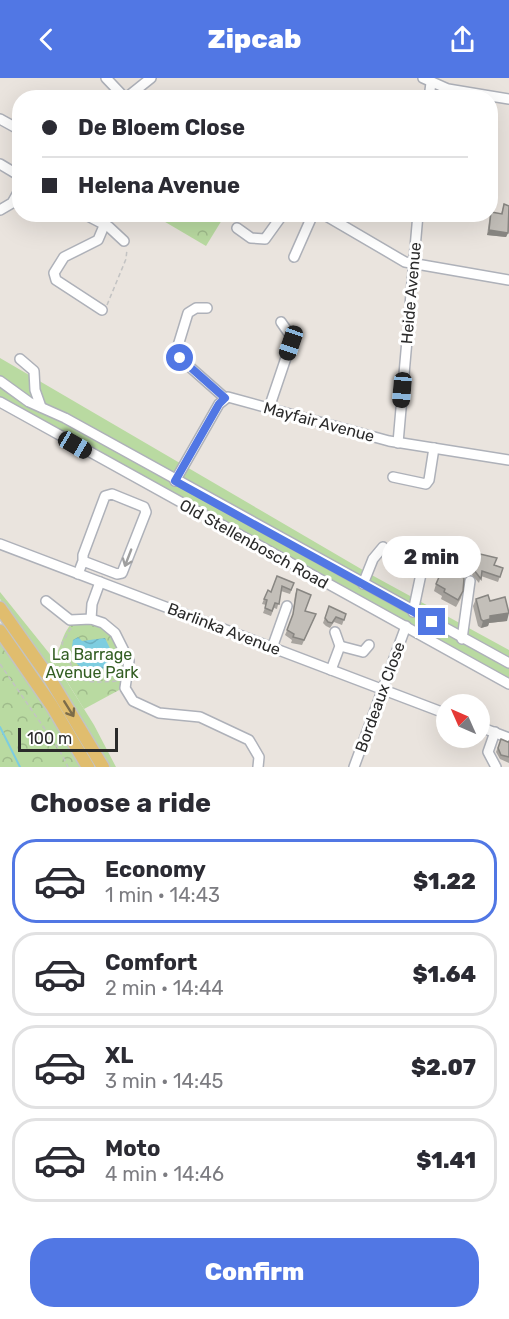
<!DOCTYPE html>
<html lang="en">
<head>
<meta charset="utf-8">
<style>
	:root { --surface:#fff; --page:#f2f2f3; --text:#2b2b33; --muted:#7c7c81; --line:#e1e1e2; --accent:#5177e4 }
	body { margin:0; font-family:Rubik,sans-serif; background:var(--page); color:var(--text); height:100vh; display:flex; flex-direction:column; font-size:22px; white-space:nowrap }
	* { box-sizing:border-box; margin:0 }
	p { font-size:20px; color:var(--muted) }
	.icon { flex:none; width:33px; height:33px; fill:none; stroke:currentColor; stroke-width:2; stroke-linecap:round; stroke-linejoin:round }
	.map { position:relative; height:689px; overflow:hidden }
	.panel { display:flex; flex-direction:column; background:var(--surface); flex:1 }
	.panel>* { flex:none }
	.top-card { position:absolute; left:12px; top:12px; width:486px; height:132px; border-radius:24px; box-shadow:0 6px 24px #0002; display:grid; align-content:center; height:132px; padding:0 30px; background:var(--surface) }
	.needle { width:39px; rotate:315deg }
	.tools { position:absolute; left:436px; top:616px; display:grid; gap:12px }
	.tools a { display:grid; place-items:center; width:54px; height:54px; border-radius:50%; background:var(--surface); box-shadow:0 6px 24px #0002; font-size:30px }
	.scale { position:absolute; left:18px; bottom:15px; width:100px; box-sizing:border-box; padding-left:6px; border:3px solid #2a2a2a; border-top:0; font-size:16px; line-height:21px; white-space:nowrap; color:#2a2a2a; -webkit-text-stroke:4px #fff; paint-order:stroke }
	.end { position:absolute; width:27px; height:27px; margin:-14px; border:8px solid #5177e4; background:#fff; box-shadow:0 0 0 3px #fff }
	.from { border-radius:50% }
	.bubble { position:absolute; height:42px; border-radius:21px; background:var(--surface); box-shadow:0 6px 24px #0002; font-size:20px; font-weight:800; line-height:42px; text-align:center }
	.car { position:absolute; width:18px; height:36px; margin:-18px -9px; border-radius:8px; box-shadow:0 0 4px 2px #0007; background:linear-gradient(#222 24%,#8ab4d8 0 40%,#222 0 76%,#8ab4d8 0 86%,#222 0) }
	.top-card b { display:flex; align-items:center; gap:21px; height:57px; font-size:22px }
	.top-card b+b { border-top:2px solid var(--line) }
	.top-card i { width:15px; height:15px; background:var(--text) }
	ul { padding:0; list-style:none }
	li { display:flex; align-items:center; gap:18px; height:84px; margin:0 12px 9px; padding:0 18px; border:3px solid var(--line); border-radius:24px }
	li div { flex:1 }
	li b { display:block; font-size:22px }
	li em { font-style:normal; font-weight:800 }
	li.current { border-color:var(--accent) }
	li>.icon { width:54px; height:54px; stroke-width:1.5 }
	h2 { padding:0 30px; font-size:27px; line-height:72px }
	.action { display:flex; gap:12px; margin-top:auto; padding:12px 30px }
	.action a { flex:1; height:69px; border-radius:24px; background:var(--accent); color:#fff; font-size:24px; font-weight:800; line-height:69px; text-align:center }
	header { display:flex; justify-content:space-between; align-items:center; height:78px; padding:0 30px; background:var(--accent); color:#fff; font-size:27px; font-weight:800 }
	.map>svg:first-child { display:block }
</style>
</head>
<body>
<header><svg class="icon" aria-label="back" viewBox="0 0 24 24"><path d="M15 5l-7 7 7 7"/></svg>Zipcab<svg class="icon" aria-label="share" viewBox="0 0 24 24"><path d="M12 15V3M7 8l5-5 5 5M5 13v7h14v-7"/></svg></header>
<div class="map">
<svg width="509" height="689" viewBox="0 0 509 689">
	<defs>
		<pattern id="forest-crowns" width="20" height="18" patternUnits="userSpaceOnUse" patternTransform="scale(1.5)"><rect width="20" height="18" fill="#b9daa1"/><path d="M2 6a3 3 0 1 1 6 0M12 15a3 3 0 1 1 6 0" fill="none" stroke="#9fbb8b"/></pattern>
		<pattern id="water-waves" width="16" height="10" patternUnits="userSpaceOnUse" patternTransform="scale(1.5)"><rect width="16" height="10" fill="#7dcde0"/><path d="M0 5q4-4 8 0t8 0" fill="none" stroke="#6cb0c0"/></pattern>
	</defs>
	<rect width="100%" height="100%" fill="#eae4de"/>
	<g fill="#b9daa1">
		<path d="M0 280 368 495 509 572V602L0 319Z"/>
		<path d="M0 514 49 575 94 647 116 689H110L54 596 0 521Z"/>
	</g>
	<g fill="url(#forest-crowns)">
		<path d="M156 137 225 136V137L206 168 155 138Z"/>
		<path d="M89 544 109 553 125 582 121 611 84 631 53 581C63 568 60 560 71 546Z"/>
		<path d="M0 562 32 607 81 689H0Z"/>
	</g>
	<path fill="url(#water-waves)" d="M78 559 82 563 105 560 116 583 115 585C92 600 67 592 73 562Z"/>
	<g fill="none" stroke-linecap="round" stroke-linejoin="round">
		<path stroke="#7dcde0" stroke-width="2" d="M0 649 20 689"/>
		<defs>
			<g id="minor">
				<path d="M106 0 125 20"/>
				<path d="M423 0 448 11 509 21"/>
				<path d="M126 20 151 0"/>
				<path d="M429 20 431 5"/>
				<path d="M0 41 20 52"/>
				<path d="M0 86 20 98"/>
				<path d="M0 132 12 125 20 111"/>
				<path d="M84 136 109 149 124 163"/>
				<path d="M323 136 405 184 509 202"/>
				<path d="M237 150 251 160 265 161 283 136"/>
				<path d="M294 179 313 136"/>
				<path d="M207 230H196L188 235 177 271 182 282 225 320"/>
				<path d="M102 232 56 202 54 195 64 179 98 162 109 136"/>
				<path d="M20 281 34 293 35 312 41 329"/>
				<path d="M0 303 29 324 65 340 509 585"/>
				<path d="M0 324 509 606"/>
				<path d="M269 330 291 265 290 257 281 244"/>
				<path d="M398 365 418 136"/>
				<path d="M393 399 426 406 429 402 434 370"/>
				<path d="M175 403 219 326 228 319 389 363 509 382"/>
				<path d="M0 466 447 636"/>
				<path d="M78 496 83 483V477L105 418 112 416 144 429 146 434 122 495 117 496 83 483"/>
				<path d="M363 506 373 481 383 469"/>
				<path d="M46 523 70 542 91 541 103 545 115 555 129 583 125 610 133 623 159 635 200 639 249 662 259 679 258 689"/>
				<path d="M413 534 425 477"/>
				<path d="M91 541 92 526 100 504"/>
				<path d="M462 561 470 503"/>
				<path d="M340 568 363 574 369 567"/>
				<path d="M272 570 287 528"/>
				<path d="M331 592 340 568 335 554"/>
				<path d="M480 649 509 660"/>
				<path d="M495 654 488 674 496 689"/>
				<path d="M354 689 406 548"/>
			</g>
			<g id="major">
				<path d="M0 530 50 601 103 689"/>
				<path d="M0 553 52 628 88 689"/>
			</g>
		</defs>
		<use href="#minor" stroke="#aeb1b9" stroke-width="12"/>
		<use href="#major" stroke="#c3c3c3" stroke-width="15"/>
		<g stroke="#c3c3c3" stroke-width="1.5" stroke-dasharray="4.5 3" stroke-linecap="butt">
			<path d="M107 227 126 181 127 171"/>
			<path d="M71 550 62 565C78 604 75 606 118 603"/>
			<path d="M0 586 60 673 68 689"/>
			<path d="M61 599 74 597"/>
		</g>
		<use href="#minor" stroke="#fff" stroke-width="9"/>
		<use href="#major" stroke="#e0bd6e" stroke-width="12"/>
	</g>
	<g fill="#a8a49f">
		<path d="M504 126 509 128V153L506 159 487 157 490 136H501Z"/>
		<path d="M480 476 495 487 503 490 498 504 481 498 479 505 472 497Z"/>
		<path d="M277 498 294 505 290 516 281 513 277 531 274 530 271 538 263 535 266 527 262 526 264 521 271 514Z"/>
		<path d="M436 506 463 513 461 520 456 529 441 521 442 518 434 513Z"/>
		<path d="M297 511 305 533 316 536 302 567 291 565 292 562 285 557 292 541 295 517Z"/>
		<path d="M476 521 490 523 507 543 489 545 488 548 481 550 478 548 473 528Z"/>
		<path d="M329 528 346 536 342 547 334 544 330 550 326 548 323 545Z"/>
		<path d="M501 661 508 664 509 663V685L500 681 496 674Z"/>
	</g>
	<g fill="#888682">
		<path d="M489 152 508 155 506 159 487 157Z"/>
		<path d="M509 535 507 543 489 545 488 548 481 550 483 543 490 538Z"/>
	</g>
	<g fill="#c3bfb9" stroke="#888682" stroke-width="1.5">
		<path d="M504 126 509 128 508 155 489 152 491 134 502 136Z"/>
		<path d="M480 476 497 480 494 487 503 490 500 499 482 493 481 501 474 492Z"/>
		<path d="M443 490 464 500 463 513 458 522 444 514 445 511 436 506Z"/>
		<path d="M277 498 294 505 291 512 282 508 279 526 275 525 272 533 265 530 267 522 264 521 268 512 271 514Z"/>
		<path d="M297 511 311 517 305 533 316 536 304 562 293 559 294 556 287 552 293 536Z"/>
		<path d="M488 517 490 523 505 519 509 535 490 538V541L483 543 481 541 476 521Z"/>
		<path d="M329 528 346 536 344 542 336 539 332 545 328 544 325 540Z"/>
		<path d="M501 661 508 664 509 663V679L501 677 498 670Z"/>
	</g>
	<defs><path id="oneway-shaft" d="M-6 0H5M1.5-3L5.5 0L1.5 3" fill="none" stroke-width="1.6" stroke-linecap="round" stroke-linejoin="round" transform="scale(1.5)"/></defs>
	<use stroke="#9f9f9f" href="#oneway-shaft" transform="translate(128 480) rotate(111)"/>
	<use stroke="#7c6c49" href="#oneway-shaft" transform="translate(69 631) rotate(58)"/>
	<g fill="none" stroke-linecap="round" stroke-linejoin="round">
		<path stroke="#5177e4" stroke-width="8" d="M180 280 225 320 219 326 175 403 432 544"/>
	</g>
	<g text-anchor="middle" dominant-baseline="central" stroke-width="6" stroke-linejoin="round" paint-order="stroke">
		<g font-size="16" fill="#2a2a2a" stroke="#fff">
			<text transform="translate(411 215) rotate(-85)">Heide Avenue</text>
			<text transform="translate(319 344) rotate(15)">Mayfair Avenue</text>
			<text transform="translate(254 466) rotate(29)">Old Stellenbosch Road</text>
			<text transform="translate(224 551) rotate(21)">Barlinka Avenue</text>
			<text transform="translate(380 619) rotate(-70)">Bordeaux Close</text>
		</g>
		<g font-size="16" fill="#335e23" stroke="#fff">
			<text x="92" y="576">La Barrage<tspan x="92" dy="18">Avenue Park</tspan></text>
		</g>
	</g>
</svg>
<div class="tools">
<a><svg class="needle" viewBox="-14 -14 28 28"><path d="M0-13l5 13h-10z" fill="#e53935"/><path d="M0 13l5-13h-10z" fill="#7c7c81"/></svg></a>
</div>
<div class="scale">100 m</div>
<i class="end from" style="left:180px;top:280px"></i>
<i class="end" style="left:432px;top:544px"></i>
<div class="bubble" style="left:382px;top:458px;width:99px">2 min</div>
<i class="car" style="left:291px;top:265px;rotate:199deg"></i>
<i class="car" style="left:402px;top:312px;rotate:185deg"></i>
<i class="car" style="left:75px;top:367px;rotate:120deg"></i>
<div class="top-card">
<b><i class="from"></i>De Bloem Close</b>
<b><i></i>Helena Avenue</b>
</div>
</div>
<section class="panel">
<h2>Choose a ride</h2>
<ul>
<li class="current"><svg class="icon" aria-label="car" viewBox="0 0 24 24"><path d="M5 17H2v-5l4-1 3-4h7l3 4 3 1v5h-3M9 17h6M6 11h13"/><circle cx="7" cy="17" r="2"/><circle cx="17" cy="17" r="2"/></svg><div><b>Economy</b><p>1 min · 14:43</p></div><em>$1.22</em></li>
<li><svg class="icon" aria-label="car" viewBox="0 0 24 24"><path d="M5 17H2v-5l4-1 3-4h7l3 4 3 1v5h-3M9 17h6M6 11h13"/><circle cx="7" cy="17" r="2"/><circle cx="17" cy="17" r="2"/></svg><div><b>Comfort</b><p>2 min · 14:44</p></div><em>$1.64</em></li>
<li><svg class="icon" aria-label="car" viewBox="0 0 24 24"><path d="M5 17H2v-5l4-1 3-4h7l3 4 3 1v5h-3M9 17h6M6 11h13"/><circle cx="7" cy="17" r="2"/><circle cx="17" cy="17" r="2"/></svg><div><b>XL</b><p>3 min · 14:45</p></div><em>$2.07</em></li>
<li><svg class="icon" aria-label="car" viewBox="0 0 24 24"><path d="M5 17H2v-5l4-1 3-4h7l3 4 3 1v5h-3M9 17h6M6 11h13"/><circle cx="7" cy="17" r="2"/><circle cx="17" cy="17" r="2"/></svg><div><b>Moto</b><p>4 min · 14:46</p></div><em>$1.41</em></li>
</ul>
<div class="action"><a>Confirm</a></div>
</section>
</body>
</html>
